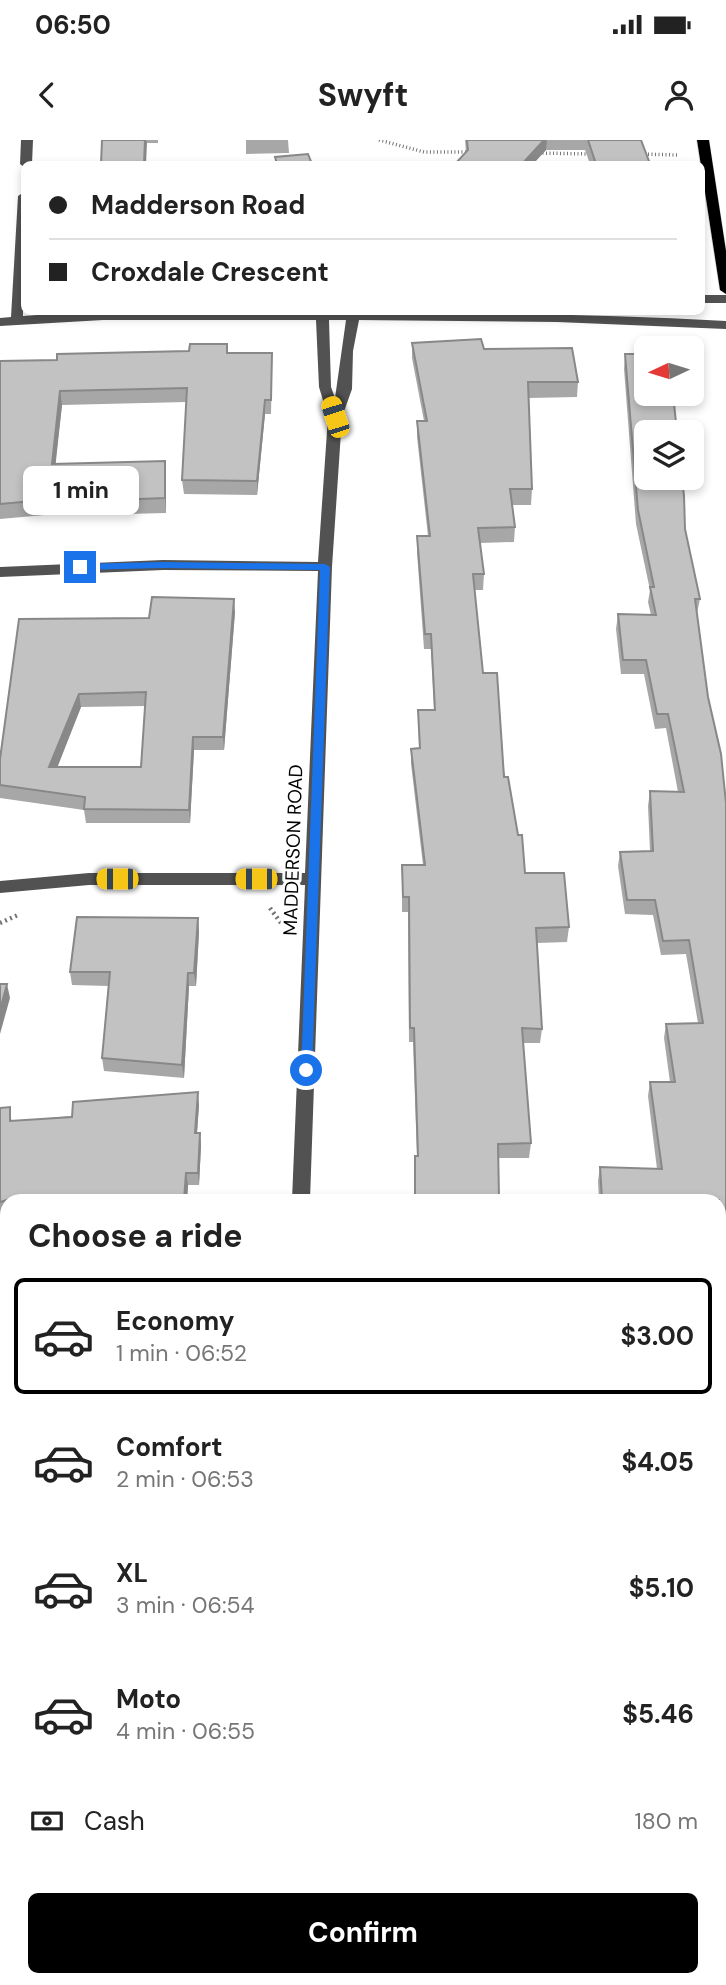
<!DOCTYPE html>
<html lang="en">
<head>
<meta charset="utf-8">
<style>
	:root { --surface:#fff; --page:#f6f6f6; --text:#222; --muted:#767676; --line:#e0e0e0; --accent:#000 }
	body { margin:0; font-family:"DM Sans",sans-serif; background:var(--page); color:var(--text); height:100vh; display:flex; flex-direction:column; font-size:26px; white-space:nowrap }
	* { box-sizing:border-box; margin:0 }
	p { font-size:23px; color:var(--muted) }
	.icon { flex:none; width:38px; height:38px; fill:none; stroke:currentColor; stroke-width:2; stroke-linecap:round; stroke-linejoin:round }
	.map { position:relative; flex:1; overflow:hidden }
	.panel { position:absolute; left:0px; top:1054px; width:726px; height:793px; display:flex; flex-direction:column; background:var(--surface); border-radius:21px 21px 0 0; box-shadow:0 4px 10px #0003 }
	.panel>* { flex:none }
	.banner { position:absolute; left:21px; top:21px; width:684px; height:154px; border-radius:10px; box-shadow:0 4px 10px #0003; display:grid; align-content:center; height:154px; padding:0 28px; background:var(--surface) }
	.needle { width:46px; rotate:266deg }
	.tools { position:absolute; left:634px; top:196px; display:grid; gap:14px }
	.tools a { display:grid; place-items:center; width:70px; height:70px; border-radius:10px; background:var(--surface); box-shadow:0 4px 10px #0003; font-size:35px }
	.end { position:absolute; width:32px; height:32px; margin:-16px; border:9px solid #1a73e8; background:#fff; box-shadow:0 0 0 4px #fff }
	.from { border-radius:50% }
	.bubble { position:absolute; height:49px; border-radius:10px; background:var(--surface); box-shadow:0 4px 10px #0003; font-size:23px; font-weight:700; line-height:49px; text-align:center }
	.car { position:absolute; width:21px; height:42px; margin:-21px -10px; border-radius:9px; box-shadow:0 0 5px 2px #0007; background:linear-gradient(#f5c518 24%,#345 0 40%,#f5c518 0 76%,#345 0 86%,#f5c518 0) }
	.banner b { display:flex; align-items:center; gap:24px; height:66px; font-size:26px }
	.banner b+b { border-top:2px solid var(--line) }
	.banner i { width:18px; height:18px; background:var(--text) }
	ul { padding:0; list-style:none }
	li { display:flex; align-items:center; gap:21px; height:116px; margin:0 14px 10px; padding:0 14px; border:4px solid transparent; border-radius:10px }
	li div { flex:1 }
	li b { display:block; font-size:26px }
	li em { font-style:normal; font-weight:700 }
	li.active { border-color:var(--accent) }
	li>.icon { width:63px; height:63px; stroke-width:1.5 }
	h2 { padding:0 28px; font-size:32px; line-height:84px }
	.pay { display:flex; align-items:center; gap:18px; height:77px; padding:0 28px; font-size:26px }
	.pay p { margin-inline-start:auto }
	.button { display:flex; gap:14px; margin-top:auto; padding:14px 28px }
	.button a { flex:1; height:80px; border-radius:10px; background:var(--accent); color:#fff; font-size:28px; font-weight:700; line-height:80px; text-align:center }
	.status { display:flex; justify-content:space-between; align-items:center; height:49px; padding:0 35px; background:var(--surface); direction:ltr }
	.status svg { height:19px; fill:currentColor }
	header { display:flex; justify-content:space-between; align-items:center; height:91px; padding:0 28px; background:var(--surface); font-size:32px; font-weight:700 }
	.map>svg:first-child { display:block }
</style>
</head>
<body>
<div class="status"><b>06:50</b><svg viewBox="0 0 49 12"><path d="M0 12V9h3v3zM5 12V6h3v6zM10 12V3h3v9zM15 12V0h3v12zM26 1h20v11H26zM47 4h2v5h-2z"/></svg></div>
<header><svg class="icon" aria-label="back" viewBox="0 0 24 24"><path d="M15 5l-7 7 7 7"/></svg>Swyft<svg class="icon" aria-label="person" viewBox="0 0 24 24"><circle cx="12" cy="8" r="4"/><path d="M4 21q1-7 8-7t8 7"/></svg></header>
<div class="map">
<svg width="726" height="1845" viewBox="0 0 726 1845">
	<rect width="100%" height="100%" fill="#fff"/>
	<g fill="none" stroke-linecap="round" stroke-linejoin="round">
		<defs>
			<path id="major" d="M697 0H709L726 111V154L720 150Z"/>
		</defs>
		<use href="#major" stroke="#dbdbdb" stroke-width="1"/>
		<g stroke="#747474" stroke-width="3.5" stroke-dasharray="1 2.5" stroke-linecap="butt">
			<path d="M379 0 424 12H471"/>
			<path d="M539 13 590 14"/>
			<path d="M641 14 677 15"/>
		</g>
		<g stroke="#747474" stroke-width="4.5" stroke-dasharray="2 3.5" stroke-linecap="butt">
			<path d="M270 768 281 783"/>
			<path d="M0 783 18 775"/>
		</g>
		<path stroke="#747474" stroke-width="5" stroke-dasharray="2 4.5" stroke-linecap="butt" d="M301 1839V1845"/>
		<g fill="#525252" fill-rule="evenodd">
			<path d="M21 0H33L32 24H24V27L20 24Z"/>
			<path d="M24 52 23 176C111 169 200 172 288 172 431 172 580 173 726 181V189L557 182 359 180 353 211 352 249 342 277 332 427 310 1060H292L305 745H89L0 753V741L89 733H305L318 431 163 430 0 437V427L163 420 318 422 328 277 319 247 316 180H103L0 186V178L11 177 18 56ZM329 180H346L335 258 331 247Z"/>
			<rect x="702" y="155" width="24" height="8"/>
			<path d="M0 1181 7 1183V1199L0 1197Z"/>
			<rect x="247" y="1839" width="24" height="6"/>
		</g>
		<use href="#major" fill="#000" fill-rule="evenodd"/>
	</g>
	<g fill="#a7a7a7" fill-rule="evenodd">
		<path d="M102 0H158V3H147Z"/>
		<path d="M246 0H288L289 13 246 14Z"/>
		<path d="M465 0H641L650 24H590L585 10H546L533 24H455L466 13Z"/>
		<path d="M412 203 484 209 578 242 577 257 529 258 532 349 531 365H512L515 387 514 402 480 403 484 434 483 450H475L483 533 518 695 525 733 569 787 567 802 537 803 542 889 540 903H523L531 1003 529 1018H498L499 1060H415L417 1016 413 902H409L408 772H402V725H423L411 624V609L419 608 418 570H434L431 509H424L417 412V396H428L417 297V281H424L412 218Z"/>
		<path d="M227 204 228 213 272 227 271 274H265L257 355 184 354 182 340 186 262 62 265 55 324 166 335V373L90 375 89 371 0 379V221L57 220 189 211Z"/>
		<path d="M625 214 646 254H682L681 262H674L685 389 700 459 697 473 708 557 726 663V1358H721L719 1347V1277H723L719 1252V1060H599L598 1041 600 1027 657 1029 648 956 650 942H670L664 898 666 884 698 883 686 814 661 815 653 775 625 774 618 726 620 712 650 711 648 666 650 651 678 652 666 588 655 589 644 534H621L616 489 618 474 651 475 648 462 650 450 636 384 624 229Z"/>
		<path d="M235 472 224 610H194L190 683H86L84 670 0 658V619L149 478ZM145 566 141 627H57L81 567Z"/>
		<path d="M198 778 199 792 196 846H189L184 938 104 931 102 918 108 846 72 845 70 832Z"/>
		<path d="M199 965 197 993H200L201 1006 199 1045H188L187 1060H7V1074L0 1075V968L13 981Z"/>
		<path d="M726 1437V1509H719V1438Z"/>
		<path d="M7 1510V1760L0 1761V1537Z"/>
	</g>
	<g fill="#888">
		<path d="M145 0H146L147 3 146 24H144Z"/>
		<path d="M544 0H547L546 10 533 24H522Z"/>
		<path d="M60 251 62 265 54 339 52 324Z"/>
		<path d="M265 260V274L257 355V341Z"/>
		<path d="M165 321 166 335V373L165 358Z"/>
		<path d="M234 459 235 472 224 610 223 597Z"/>
		<path d="M79 554 81 567 52 641 49 627Z"/>
		<path d="M193 597 194 610 190 683 189 670Z"/>
		<path d="M198 778 199 792 196 846 194 833Z"/>
		<path d="M188 833 189 846 184 938 182 925Z"/>
		<path d="M7 844 10 858 0 894V870Z"/>
		<path d="M198 952 199 965 196 1006 195 993Z"/>
		<path d="M200 993 201 1006 199 1045 198 1033Z"/>
		<path d="M186 1033 188 1045 187 1060H184Z"/>
		<path d="M7 1385V1403L0 1417V1399Z"/>
		<path d="M113 1839H116L115 1845H112Z"/>
	</g>
	<g fill="#c2c2c2" stroke="#888" stroke-width="2" fill-rule="evenodd">
		<path d="M102 0H145L144 24H101Z"/>
		<path d="M467 0H544L522 24H455L468 10Z"/>
		<path d="M588 0H641L650 24H596Z"/>
		<path d="M308 14 312 24H277L275 17Z"/>
		<path d="M481 199 484 209 572 208 578 242H528L532 349H510L515 387 478 388 484 434H473L483 533H497L504 637H508L518 695H522L525 733H564L569 787 536 788 542 889 522 888 531 1003 498 1004 499 1058 492 1057V1060H415V1016H418L414 888H410L409 757H403L402 725H425L411 609 420 608 418 570H435L431 494H425L417 396H430L417 281H427L412 203Z"/>
		<path d="M190 204H227V213H272L271 260H265L257 341 182 340 187 248 60 251 52 324 165 321V358L88 361V356L0 364V221L57 220V214L189 211Z"/>
		<path d="M625 214H646V254H673L677 292H646V338H682L684 356 685 389 700 459H695L708 557 721 614 726 663V1259L719 1218V1060L602 1059 600 1027 662 1029 650 942H675L666 884 703 883 689 800 663 801 655 760H627L620 712 653 711 650 651 684 652 668 574H657L646 520H623L618 474 656 475 650 447H654L638 370Z"/>
		<path d="M152 457 234 459 223 597H193L189 670 84 669 85 657 0 645V619L19 479 149 478ZM146 552 141 627H49L79 554Z"/>
		<path d="M77 777 198 778 194 833H188L182 925 102 918 110 832H70Z"/>
		<path d="M0 844H7L0 870Z"/>
		<path d="M198 952 195 993H200L198 1033H186L184 1060H70V1056L7 1060 0 1062V968L10 967V981L72 977 73 962Z"/>
		<path d="M726 1276V1346H725L719 1312V1277Z"/>
		<path d="M0 1321 7 1323V1385L0 1399Z"/>
		<path d="M726 1437V1499H719V1438Z"/>
		<path d="M3 1510H7V1752H0V1537Z"/>
		<path d="M0 1838H7V1839H113L112 1845H0Z"/>
		<path d="M423 1839H510L511 1845H424Z"/>
	</g>
	<path fill="#1a73e8" d="M163 422 325 424 330 427 312 930 306 935 301 930 320 430 163 428 80 430 75 427 80 424Z"/>
	<g text-anchor="middle" dominant-baseline="central" stroke-width="6" stroke-linejoin="round" paint-order="stroke">
		<g font-size="19" fill="#000" stroke="#fff">
			<text transform="translate(293 710) rotate(-88)">MADDERSON ROAD</text>
		</g>
	</g>
</svg>
<div class="tools">
<a><svg class="needle" viewBox="-14 -14 28 28"><path d="M0-13l5 13h-10z" fill="#e53935"/><path d="M0 13l5-13h-10z" fill="#767676"/></svg></a>
<a><svg class="icon" aria-label="layers" viewBox="0 0 24 24"><path d="M12 4l9 5-9 5-9-5zM3 14l9 5 9-5"/></svg></a>
</div>
<i class="end from" style="left:306px;top:930px"></i>
<i class="end" style="left:80px;top:427px"></i>
<div class="bubble" style="left:23px;top:326px;width:116px">1 min</div>
<i class="car" style="left:335px;top:277px;rotate:342deg"></i>
<i class="car" style="left:117px;top:739px;rotate:270deg"></i>
<i class="car" style="left:256px;top:739px;rotate:270deg"></i>
<div class="banner">
<b><i class="from"></i>Madderson Road</b>
<b><i></i>Croxdale Crescent</b>
</div>
<section class="panel">
<h2>Choose a ride</h2>
<ul>
<li class="active"><svg class="icon" aria-label="car" viewBox="0 0 24 24"><path d="M5 17H2v-5l4-1 3-4h7l3 4 3 1v5h-3M9 17h6M6 11h13"/><circle cx="7" cy="17" r="2"/><circle cx="17" cy="17" r="2"/></svg><div><b>Economy</b><p>1 min · 06:52</p></div><em>$3.00</em></li>
<li><svg class="icon" aria-label="car" viewBox="0 0 24 24"><path d="M5 17H2v-5l4-1 3-4h7l3 4 3 1v5h-3M9 17h6M6 11h13"/><circle cx="7" cy="17" r="2"/><circle cx="17" cy="17" r="2"/></svg><div><b>Comfort</b><p>2 min · 06:53</p></div><em>$4.05</em></li>
<li><svg class="icon" aria-label="car" viewBox="0 0 24 24"><path d="M5 17H2v-5l4-1 3-4h7l3 4 3 1v5h-3M9 17h6M6 11h13"/><circle cx="7" cy="17" r="2"/><circle cx="17" cy="17" r="2"/></svg><div><b>XL</b><p>3 min · 06:54</p></div><em>$5.10</em></li>
<li><svg class="icon" aria-label="car" viewBox="0 0 24 24"><path d="M5 17H2v-5l4-1 3-4h7l3 4 3 1v5h-3M9 17h6M6 11h13"/><circle cx="7" cy="17" r="2"/><circle cx="17" cy="17" r="2"/></svg><div><b>Moto</b><p>4 min · 06:55</p></div><em>$5.46</em></li>
</ul>
<div class="pay"><svg class="icon" aria-label="cash" viewBox="0 0 24 24"><path d="M3 7h18v10H3z"/><circle cx="12" cy="12" r="2"/></svg>Cash<p>180 m</p></div>
<div class="button"><a>Confirm</a></div>
</section>
</div>
</body>
</html>
